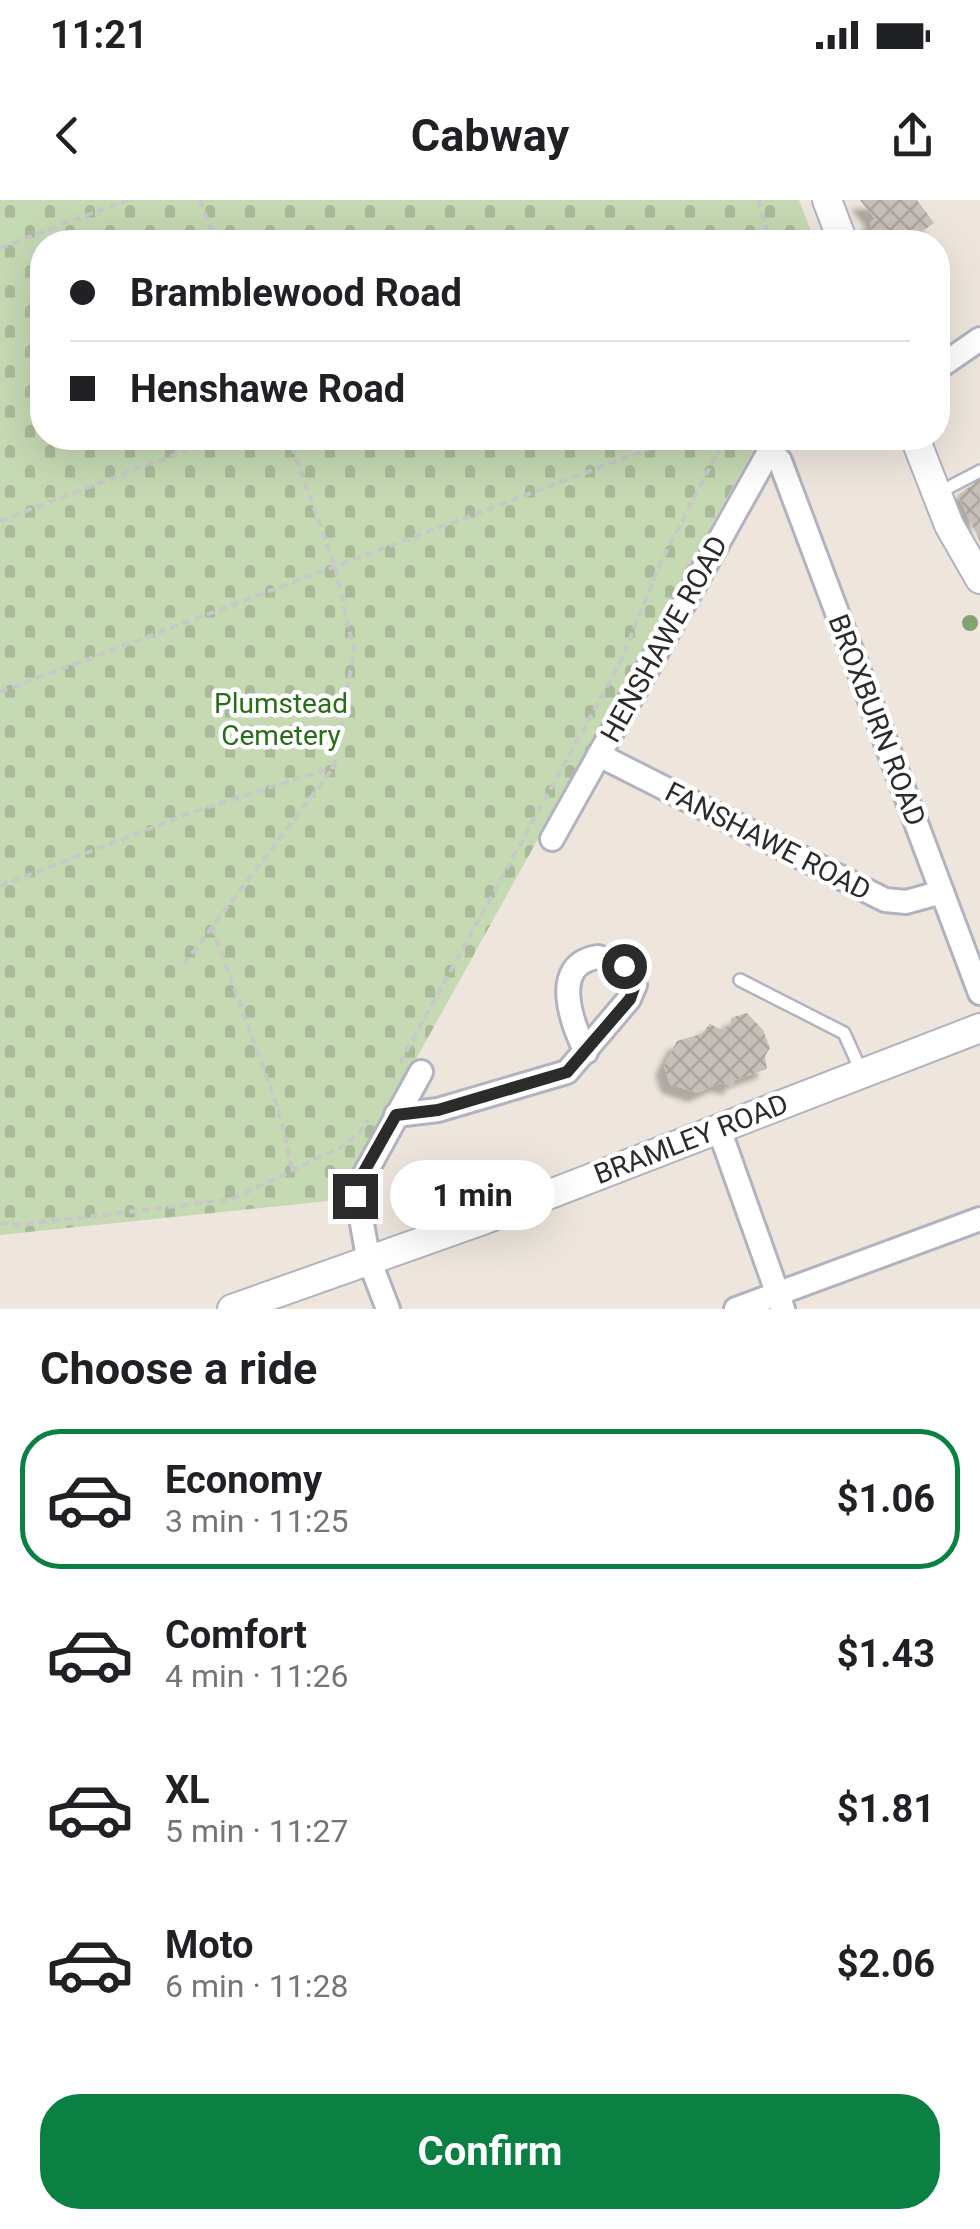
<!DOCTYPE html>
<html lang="en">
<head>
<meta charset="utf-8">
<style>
	:root { --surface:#fff; --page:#f6f6f6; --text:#202124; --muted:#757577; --line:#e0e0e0; --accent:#0b8043 }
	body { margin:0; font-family:Roboto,sans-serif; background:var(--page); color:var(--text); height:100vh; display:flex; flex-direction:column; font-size:38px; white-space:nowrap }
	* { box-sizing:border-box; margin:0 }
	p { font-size:32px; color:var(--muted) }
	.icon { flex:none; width:55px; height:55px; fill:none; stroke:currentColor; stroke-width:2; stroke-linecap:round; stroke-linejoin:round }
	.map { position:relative; height:1109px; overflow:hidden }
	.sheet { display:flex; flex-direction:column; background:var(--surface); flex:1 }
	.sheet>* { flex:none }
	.hud { position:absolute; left:30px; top:30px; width:920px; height:220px; border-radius:40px; box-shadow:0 10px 40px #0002; display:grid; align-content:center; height:220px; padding:0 40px; background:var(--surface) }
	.end { position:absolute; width:45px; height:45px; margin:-22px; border:12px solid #2b2b2b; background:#fff; box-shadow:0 0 0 5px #fff }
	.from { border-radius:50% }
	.bubble { position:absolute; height:70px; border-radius:35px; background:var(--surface); box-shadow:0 10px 40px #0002; font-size:32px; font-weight:700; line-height:70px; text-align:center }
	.hud b { display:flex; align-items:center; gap:35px; height:95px; font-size:38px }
	.hud b+b { border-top:2px solid var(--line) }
	.hud i { width:25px; height:25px; background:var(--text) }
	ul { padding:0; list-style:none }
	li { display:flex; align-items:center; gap:30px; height:140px; margin:0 20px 15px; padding:0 20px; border:5px solid transparent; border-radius:40px }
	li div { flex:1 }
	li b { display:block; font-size:38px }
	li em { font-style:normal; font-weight:700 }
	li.on { border-color:var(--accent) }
	li>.icon { width:90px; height:90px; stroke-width:1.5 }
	h2 { padding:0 40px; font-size:45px; line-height:120px }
	.cta { display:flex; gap:20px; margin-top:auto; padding:20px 40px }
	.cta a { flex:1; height:115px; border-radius:40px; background:var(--accent); color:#fff; font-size:40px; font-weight:700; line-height:115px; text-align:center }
	.status { display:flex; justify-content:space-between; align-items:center; height:70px; padding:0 50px; background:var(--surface); direction:ltr }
	.status svg { height:28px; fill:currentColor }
	header { display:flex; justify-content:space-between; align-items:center; height:130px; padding:0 40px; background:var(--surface); font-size:45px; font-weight:700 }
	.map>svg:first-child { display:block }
</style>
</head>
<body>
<div class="status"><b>11:21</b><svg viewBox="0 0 49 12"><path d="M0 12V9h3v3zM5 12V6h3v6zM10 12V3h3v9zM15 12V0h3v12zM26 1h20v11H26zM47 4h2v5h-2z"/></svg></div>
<header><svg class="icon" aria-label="back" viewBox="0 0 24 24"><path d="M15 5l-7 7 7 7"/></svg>Cabway<svg class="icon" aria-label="share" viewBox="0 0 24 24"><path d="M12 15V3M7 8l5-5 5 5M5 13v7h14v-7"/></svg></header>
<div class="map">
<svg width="980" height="1109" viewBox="0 0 980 1109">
	<defs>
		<pattern id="cemetery-stones" width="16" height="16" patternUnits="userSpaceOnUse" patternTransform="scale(2.5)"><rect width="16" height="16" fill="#c5d9b3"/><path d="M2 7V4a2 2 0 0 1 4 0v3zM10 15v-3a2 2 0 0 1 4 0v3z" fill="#a9ba9a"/></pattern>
		<pattern id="building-cross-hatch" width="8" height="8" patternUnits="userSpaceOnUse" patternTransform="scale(2.5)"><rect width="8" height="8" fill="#c6c0b9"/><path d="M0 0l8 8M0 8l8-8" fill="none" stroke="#aaa59f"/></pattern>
		<filter id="shadow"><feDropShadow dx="-9" dy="9" stdDeviation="2.5" flood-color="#0004"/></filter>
	</defs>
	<rect width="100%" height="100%" fill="#eee6dd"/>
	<path fill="url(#cemetery-stones)" d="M0 0H799L815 42H42V238H760L338 1000 0 1035Z"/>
	<g fill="url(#building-cross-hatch)" filter="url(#shadow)">
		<path d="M860 0H917L934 23 911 39 913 42H877L870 22 875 19Z"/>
		<path d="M938 83 947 119 938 130Z"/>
		<path d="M980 279V342L958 295Z"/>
		<path d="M747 813 763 830 770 848 765 856 767 869 735 880 732 886 719 883 697 893 670 884 664 866 677 841 701 834 710 824 720 829 730 826 731 818Z"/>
	</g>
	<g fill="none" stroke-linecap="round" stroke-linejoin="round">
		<defs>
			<g id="service">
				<path d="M936 294 980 271"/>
				<path d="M740 780 844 833 862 873"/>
			</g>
			<g id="minor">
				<path d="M938 168 980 139"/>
				<path d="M770 250 780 261 980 793"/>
				<path d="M599 555 885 700 906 702 942 692"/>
				<path d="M552 639 775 241"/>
				<path d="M396 915 438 910 567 872 629 799 635 785 624 766 598 757C549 764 572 824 586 852"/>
				<path d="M719 929 783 1109"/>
				<path d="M388 1109 368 1057 356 990 421 872"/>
				<path d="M736 1109 980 1019"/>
			</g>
			<g id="tertiary">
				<path d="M827 0 843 42"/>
				<path d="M915 238 949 325 980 379"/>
				<path d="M232 1109 483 1020 980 828"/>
			</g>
		</defs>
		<use href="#service" stroke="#b1b3c0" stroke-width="16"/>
		<use href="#minor" stroke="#b1b3c0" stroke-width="28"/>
		<use href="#tertiary" stroke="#b1b3c0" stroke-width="32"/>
		<g stroke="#c8c8c8" stroke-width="4" stroke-dasharray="8 5" stroke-linecap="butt">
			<path d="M200 0 216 42"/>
			<path d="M758 0 771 42"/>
			<path d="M734 42 769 30"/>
			<path d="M0 48 127 0"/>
			<path d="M0 321 218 238"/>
			<path d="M0 492 678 238"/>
			<path d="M0 686 193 612 334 567"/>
			<path d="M212 727 279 911 292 969"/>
			<path d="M184 764 334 567 354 451 335 367 289 238"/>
			<path d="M400 863 621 461 660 364 725 238"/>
			<path d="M0 1023 21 1025 233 999 341 947 361 932 368 919"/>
		</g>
		<use href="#service" stroke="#fff" stroke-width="11"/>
		<use href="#minor" stroke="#fff" stroke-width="22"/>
		<use href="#tertiary" stroke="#fff" stroke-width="28"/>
	</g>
	<circle fill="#82a370" cx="970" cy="423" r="8"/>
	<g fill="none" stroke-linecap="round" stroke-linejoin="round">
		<path stroke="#2b2b2b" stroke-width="12" d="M355 996 357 984 396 915 438 910 567 872 630 799 635 785 624 766"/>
	</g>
	<g text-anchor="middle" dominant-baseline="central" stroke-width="9" stroke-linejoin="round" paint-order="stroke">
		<g font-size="28" fill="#2b2b2b" stroke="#fff">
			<text transform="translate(664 439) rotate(-61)">HENSHAWE ROAD</text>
			<text transform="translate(877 520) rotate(69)">BROXBURN ROAD</text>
			<text transform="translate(768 641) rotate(27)">FANSHAWE ROAD</text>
			<text transform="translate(691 939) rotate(-21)">BRAMLEY ROAD</text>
		</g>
		<g font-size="28" fill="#296d16" stroke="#fff">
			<text x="281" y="503">Plumstead<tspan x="281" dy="32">Cemetery</tspan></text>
		</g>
	</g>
</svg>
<i class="end from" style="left:624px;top:766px"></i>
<i class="end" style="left:355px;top:996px"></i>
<div class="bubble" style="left:390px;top:960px;width:165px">1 min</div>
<div class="hud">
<b><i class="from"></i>Bramblewood Road</b>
<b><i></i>Henshawe Road</b>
</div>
</div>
<section class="sheet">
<h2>Choose a ride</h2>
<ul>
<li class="on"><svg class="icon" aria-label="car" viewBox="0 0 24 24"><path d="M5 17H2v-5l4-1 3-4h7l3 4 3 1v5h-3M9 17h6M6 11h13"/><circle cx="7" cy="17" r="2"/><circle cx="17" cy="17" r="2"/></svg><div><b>Economy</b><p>3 min · 11:25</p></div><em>$1.06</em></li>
<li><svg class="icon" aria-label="car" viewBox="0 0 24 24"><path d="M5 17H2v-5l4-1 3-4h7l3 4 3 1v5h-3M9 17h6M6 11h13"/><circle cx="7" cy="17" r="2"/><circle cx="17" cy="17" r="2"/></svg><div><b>Comfort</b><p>4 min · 11:26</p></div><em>$1.43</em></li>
<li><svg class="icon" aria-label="car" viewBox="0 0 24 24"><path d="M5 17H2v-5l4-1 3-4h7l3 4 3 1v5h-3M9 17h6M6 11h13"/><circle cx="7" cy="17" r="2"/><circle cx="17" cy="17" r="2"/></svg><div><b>XL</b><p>5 min · 11:27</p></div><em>$1.81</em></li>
<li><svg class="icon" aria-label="car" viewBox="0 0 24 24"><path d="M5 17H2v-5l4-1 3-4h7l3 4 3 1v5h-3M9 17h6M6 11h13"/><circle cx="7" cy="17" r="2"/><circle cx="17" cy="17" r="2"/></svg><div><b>Moto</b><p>6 min · 11:28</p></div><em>$2.06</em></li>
</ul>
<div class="cta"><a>Confirm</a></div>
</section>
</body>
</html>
